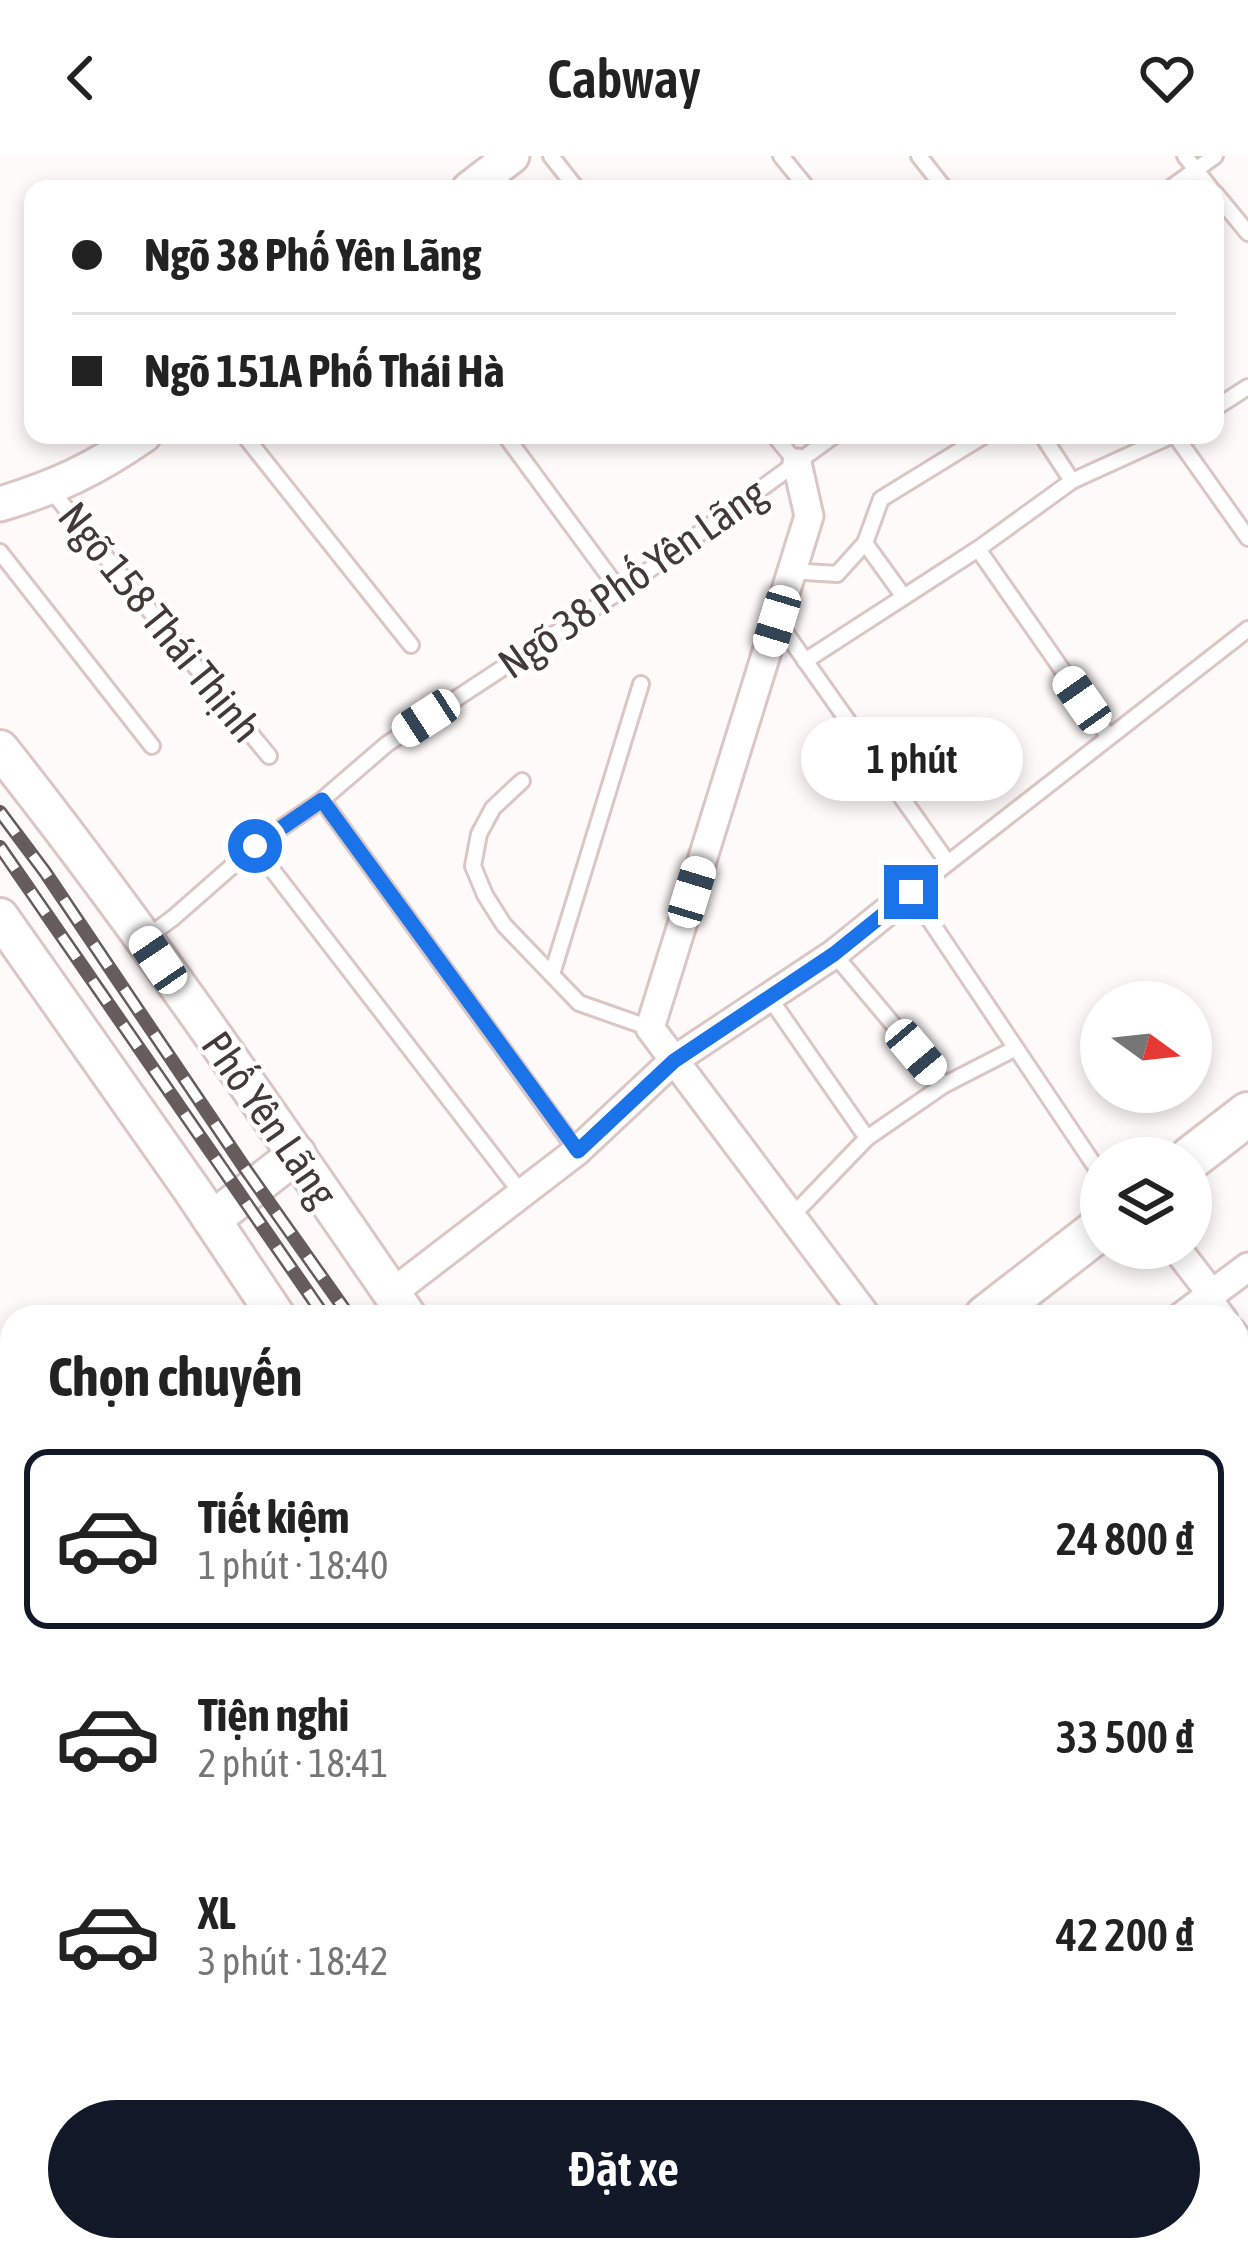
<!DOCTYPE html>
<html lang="vi">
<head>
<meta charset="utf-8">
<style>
	:root { --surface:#fff; --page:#f2f2f2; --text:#222; --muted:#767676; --line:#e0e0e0; --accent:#111827 }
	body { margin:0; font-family:"Asap Condensed",sans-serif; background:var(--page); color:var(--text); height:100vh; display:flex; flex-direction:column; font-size:45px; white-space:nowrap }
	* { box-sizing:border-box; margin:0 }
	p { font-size:39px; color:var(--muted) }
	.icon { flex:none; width:66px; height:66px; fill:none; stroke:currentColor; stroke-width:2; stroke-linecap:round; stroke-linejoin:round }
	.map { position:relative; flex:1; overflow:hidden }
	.sheet { position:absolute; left:0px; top:1149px; width:1248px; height:957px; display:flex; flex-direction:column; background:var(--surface); border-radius:36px 36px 0 0; box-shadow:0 6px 18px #0003 }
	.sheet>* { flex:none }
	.banner { position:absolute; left:24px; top:24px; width:1200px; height:264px; border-radius:24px; box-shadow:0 6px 18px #0003; display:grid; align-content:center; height:264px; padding:0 48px; background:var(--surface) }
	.needle { width:78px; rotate:105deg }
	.fabs { position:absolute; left:1080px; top:825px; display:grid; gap:24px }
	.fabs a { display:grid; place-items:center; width:132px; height:132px; border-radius:50%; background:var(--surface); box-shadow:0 6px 18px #0003; font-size:60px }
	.end { position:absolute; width:54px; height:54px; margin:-27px; border:15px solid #1a73e8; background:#fff; box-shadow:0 0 0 6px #fff }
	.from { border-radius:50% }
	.bubble { position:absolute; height:84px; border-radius:42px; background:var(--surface); box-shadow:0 6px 18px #0003; font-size:39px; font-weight:600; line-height:84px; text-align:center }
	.car { position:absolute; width:36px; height:72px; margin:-36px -18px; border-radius:15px; box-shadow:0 0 9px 3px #0007; background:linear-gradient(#fff 24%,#345 0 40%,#fff 0 76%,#345 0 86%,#fff 0) }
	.banner b { display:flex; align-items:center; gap:42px; height:114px; font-size:45px }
	.banner b+b { border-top:3px solid var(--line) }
	.banner i { width:30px; height:30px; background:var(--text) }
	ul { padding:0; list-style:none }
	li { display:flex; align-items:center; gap:36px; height:180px; margin:0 24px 18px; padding:0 24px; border:6px solid transparent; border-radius:24px }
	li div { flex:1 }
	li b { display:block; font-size:45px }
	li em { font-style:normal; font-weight:600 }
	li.selected { border-color:var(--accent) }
	li>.icon { width:108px; height:108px; stroke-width:1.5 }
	h2 { padding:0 48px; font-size:54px; line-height:144px }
	.cta { display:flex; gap:24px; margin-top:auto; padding:24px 48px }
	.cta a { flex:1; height:138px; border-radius:72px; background:var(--accent); color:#fff; font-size:48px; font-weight:600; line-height:138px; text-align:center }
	header { display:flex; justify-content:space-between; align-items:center; height:156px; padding:0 48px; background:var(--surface); font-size:54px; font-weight:600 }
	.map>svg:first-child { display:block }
</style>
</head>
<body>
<header><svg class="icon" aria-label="back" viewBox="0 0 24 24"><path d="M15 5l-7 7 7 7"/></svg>Cabway<svg class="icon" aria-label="heart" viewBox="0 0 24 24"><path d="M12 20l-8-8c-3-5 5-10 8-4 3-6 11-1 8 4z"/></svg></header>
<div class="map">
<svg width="1248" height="2105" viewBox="0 0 1248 2105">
	<rect width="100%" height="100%" fill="#fefaf9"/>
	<path fill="#f9d9d6" d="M1248 1714V2105H1124L1118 2094H1236V1718Z"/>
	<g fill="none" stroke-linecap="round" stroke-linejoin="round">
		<defs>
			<g id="service">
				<path d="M551 0 577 33"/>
				<path d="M781 0 808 33"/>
				<path d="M919 0 945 33"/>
				<path d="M1185 0 1211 33"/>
				<path d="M1169 33 1215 0"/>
				<path d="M1215 37 1248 77"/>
				<path d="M1215 252 1248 231"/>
				<path d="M244 279 411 489"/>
				<path d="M505 279 620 435"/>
				<path d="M774 279 797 307"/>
				<path d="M1042 279 1072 325"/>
				<path d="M1175 279 1248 382"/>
				<path d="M50 333 269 600"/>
				<path d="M978 393 1109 581"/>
				<path d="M0 396 152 590"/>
				<path d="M790 415 837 418 865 387"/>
				<path d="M904 441 865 387 881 343 985 279"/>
				<path d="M778 466 948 707"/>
				<path d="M805 505 978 393 1072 325 1173 279"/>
				<path d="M522 625 493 652 479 678 473 710 485 739 504 769 579 847 650 872"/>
				<path d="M322 644 577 995"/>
				<path d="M267 707 522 1038"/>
				<path d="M147 781 173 762 255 690 322 644 387 588 620 435 835 279"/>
				<path d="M834 798 944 929"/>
				<path d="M552 818 641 528"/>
				<path d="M769 841 867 982"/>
				<path d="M1101 1019 911 736 1248 473"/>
				<path d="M791 1061 867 982 944 929 1014 893"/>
				<path d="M1211 1137 1229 1161"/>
				<path d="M1236 1171 1248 1186"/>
				<path d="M0 1279 12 1297"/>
				<path d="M1236 1340 1248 1331"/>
				<path d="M0 1535 12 1553"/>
				<path d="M390 2094 397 2105"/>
				<path d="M550 2094 557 2105"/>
				<path d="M767 2094 774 2105"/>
				<path d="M706 2105 722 2094"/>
			</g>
			<g id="minor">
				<path d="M797 307 809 360 650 872 867 1161"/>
				<path d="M1176 1092 1211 1137"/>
				<path d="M392 1137 577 995 673 905 834 798 911 736"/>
				<path d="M1181 1161 1248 1111"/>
				<path d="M205 2094 213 2105"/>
			</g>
			<g id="tertiary">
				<path d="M469 33 512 0"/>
				<path d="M0 348C57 331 95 313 144 279"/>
			</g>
			<g id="secondary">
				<path d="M0 593C145 776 276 969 408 1161"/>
				<path d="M0 761 192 1034 277 1161"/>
				<path d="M212 1064 297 998"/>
				<path d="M925 2094 932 2105"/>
				<path d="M1042 2094 1049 2105"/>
			</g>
			<g id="primary">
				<path d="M1191 1002 1248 958"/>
				<path d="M986 1161 1101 1072"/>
				<path d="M0 1893 12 1884"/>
			</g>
		</defs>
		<use href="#service" stroke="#dbc6c4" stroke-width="20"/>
		<use href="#minor" stroke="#dbc6c4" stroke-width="33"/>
		<use href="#tertiary" stroke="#dbc6c4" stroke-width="39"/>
		<use href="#secondary" stroke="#dbc6c4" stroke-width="42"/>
		<use href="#primary" stroke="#dbc6c4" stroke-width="48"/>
		<use href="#service" stroke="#fff" stroke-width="14"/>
		<use href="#minor" stroke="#fff" stroke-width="27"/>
		<use href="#tertiary" stroke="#fff" stroke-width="33"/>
		<use href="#secondary" stroke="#fff" stroke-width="36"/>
		<use href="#primary" stroke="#fff" stroke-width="42"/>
		<defs>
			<g id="rail">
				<path d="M0 656 45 716 244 1011 350 1161"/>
				<path d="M0 691 325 1161"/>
				<path d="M967 2094 974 2105"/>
				<path d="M989 2094 997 2105"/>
			</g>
		</defs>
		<use href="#rail" stroke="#655c5b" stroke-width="14"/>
		<use href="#rail" stroke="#fff" stroke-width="9" stroke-dasharray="27" stroke-linecap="butt"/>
	</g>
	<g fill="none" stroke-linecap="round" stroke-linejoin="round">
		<path stroke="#1a73e8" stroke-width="15" d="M255 690 322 644 578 995 674 905 834 798 911 736"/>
	</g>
	<g text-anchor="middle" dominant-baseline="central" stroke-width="9" stroke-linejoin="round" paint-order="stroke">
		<g font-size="42" fill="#423938" stroke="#fff">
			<text transform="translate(632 422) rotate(-35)">Ngõ 38 Phố Yên Lãng</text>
			<text transform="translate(160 466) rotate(51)">Ngõ 158 Thái Thịnh</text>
			<text transform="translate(270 963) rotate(55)">Phố Yên Lãng</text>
		</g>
	</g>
</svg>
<div class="fabs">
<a><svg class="needle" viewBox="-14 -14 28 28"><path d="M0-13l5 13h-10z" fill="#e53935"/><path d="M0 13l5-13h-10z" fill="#767676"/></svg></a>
<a><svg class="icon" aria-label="layers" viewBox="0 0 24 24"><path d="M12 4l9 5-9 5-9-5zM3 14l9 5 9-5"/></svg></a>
</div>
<i class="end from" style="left:255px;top:690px"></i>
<i class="end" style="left:911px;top:736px"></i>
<div class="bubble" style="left:801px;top:561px;width:222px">1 phút</div>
<i class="car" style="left:777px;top:465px;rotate:197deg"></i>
<i class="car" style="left:1082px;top:544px;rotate:325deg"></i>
<i class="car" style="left:426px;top:562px;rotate:237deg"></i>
<i class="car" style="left:692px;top:736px;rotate:17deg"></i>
<i class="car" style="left:158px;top:804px;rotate:326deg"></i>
<i class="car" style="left:916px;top:896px;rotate:140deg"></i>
<div class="banner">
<b><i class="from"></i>Ngõ 38 Phố Yên Lãng</b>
<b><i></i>Ngõ 151A Phố Thái Hà</b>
</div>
<section class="sheet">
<h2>Chọn chuyến</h2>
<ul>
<li class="selected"><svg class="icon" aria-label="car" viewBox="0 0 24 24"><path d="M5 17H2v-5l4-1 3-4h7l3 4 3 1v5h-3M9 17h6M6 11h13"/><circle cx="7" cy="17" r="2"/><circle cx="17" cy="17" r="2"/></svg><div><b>Tiết kiệm</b><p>1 phút · 18:40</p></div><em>24 800 ₫</em></li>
<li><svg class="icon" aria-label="car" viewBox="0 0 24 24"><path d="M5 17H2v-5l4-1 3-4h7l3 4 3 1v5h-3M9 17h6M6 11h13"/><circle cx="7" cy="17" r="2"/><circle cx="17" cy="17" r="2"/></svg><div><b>Tiện nghi</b><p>2 phút · 18:41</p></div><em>33 500 ₫</em></li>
<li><svg class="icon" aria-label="car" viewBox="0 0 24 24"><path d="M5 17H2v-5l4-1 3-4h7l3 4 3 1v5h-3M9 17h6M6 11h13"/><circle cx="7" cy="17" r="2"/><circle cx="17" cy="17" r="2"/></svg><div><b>XL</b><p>3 phút · 18:42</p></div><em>42 200 ₫</em></li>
</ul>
<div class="cta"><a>Đặt xe</a></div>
</section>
</div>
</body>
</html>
